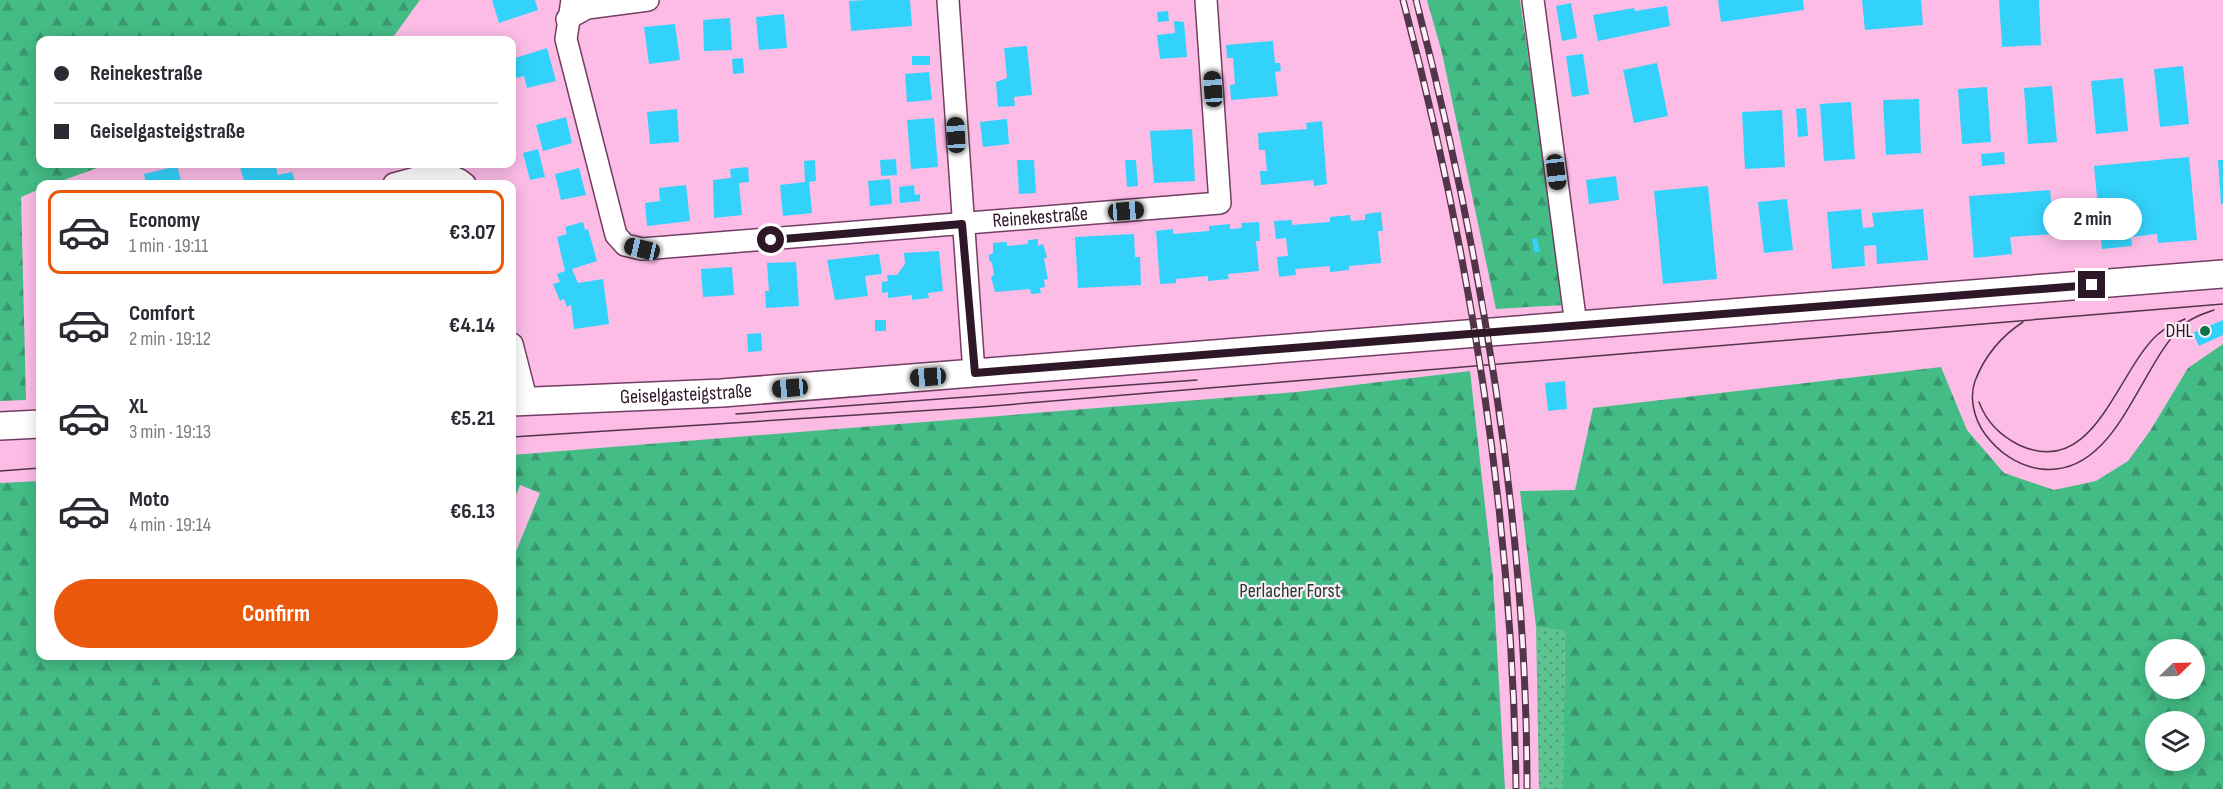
<!DOCTYPE html>
<html lang="en">
<head>
<meta charset="utf-8">
<style>
	:root { --surface:#fff; --page:#f7f7f7; --text:#2b2b33; --muted:#7c7c81; --line:#e1e1e2; --accent:#ea580c }
	body { margin:0; font-family:"Sofia Sans Condensed",sans-serif; background:var(--page); color:var(--text); height:100vh; display:flex; flex-direction:column; font-size:22px; white-space:nowrap }
	* { box-sizing:border-box; margin:0 }
	p { font-size:20px; color:var(--muted) }
	.icon { flex:none; width:33px; height:33px; fill:none; stroke:currentColor; stroke-width:2; stroke-linecap:round; stroke-linejoin:round }
	.map { position:relative; flex:1; overflow:hidden }
	.side { position:absolute; left:36px; top:180px; width:480px; height:480px; display:flex; flex-direction:column; background:var(--surface); border-radius:12px; box-shadow:0 3px 15px #0003 }
	.side>* { flex:none }
	.guide { position:absolute; left:36px; top:36px; width:480px; height:132px; border-radius:12px; box-shadow:0 3px 15px #0003; display:grid; align-content:center; height:132px; padding:0 18px; background:var(--surface) }
	.needle { width:39px; rotate:67deg }
	.controls { position:absolute; left:2145px; top:639px; display:grid; gap:12px }
	.controls a { display:grid; place-items:center; width:60px; height:60px; border-radius:50%; background:var(--surface); box-shadow:0 3px 15px #0003; font-size:30px }
	.end { position:absolute; width:27px; height:27px; margin:-14px; border:8px solid #2e1727; background:#fff; box-shadow:0 0 0 3px #fff }
	.from { border-radius:50% }
	.bubble { position:absolute; height:42px; border-radius:21px; background:var(--surface); box-shadow:0 3px 15px #0003; font-size:20px; font-weight:700; line-height:42px; text-align:center }
	.car { position:absolute; width:18px; height:36px; margin:-18px -9px; border-radius:8px; box-shadow:0 0 4px 2px #0007; background:linear-gradient(#222 24%,#8ab4d8 0 40%,#222 0 76%,#8ab4d8 0 86%,#222 0) }
	.guide b { display:flex; align-items:center; gap:21px; height:57px; font-size:22px }
	.guide b+b { border-top:2px solid var(--line) }
	.guide i { width:15px; height:15px; background:var(--text) }
	ul { padding:10px 0 0; list-style:none }
	li { display:flex; align-items:center; gap:18px; height:84px; margin:0 12px 9px; padding:0 6px; border:3px solid transparent; border-radius:12px }
	li div { flex:1 }
	li b { display:block; font-size:22px }
	li em { font-style:normal; font-weight:700 }
	li.active { border-color:var(--accent) }
	li>.icon { width:54px; height:54px; stroke-width:1.5 }
	.primary-button { display:flex; gap:12px; margin-top:auto; padding:12px 18px }
	.primary-button a { flex:1; height:69px; border-radius:36px; background:var(--accent); color:#fff; font-size:24px; font-weight:700; line-height:69px; text-align:center }
	.map>svg:first-child { display:block }
</style>
</head>
<body>
<div class="map">
<svg width="2223" height="789" viewBox="0 0 2223 789">
	<defs>
		<pattern id="grass-dots" width="8" height="8" patternUnits="userSpaceOnUse" patternTransform="scale(1.5)"><rect width="8" height="8" fill="#5dc390"/><path d="M2 2h.1M6 6h.1" fill="none" stroke="#4d9d76" stroke-width="1.8" stroke-linecap="round"/></pattern>
		<pattern id="forest-firs" width="22" height="20" patternUnits="userSpaceOnUse" patternTransform="scale(1.5)"><rect width="22" height="20" fill="#44bc85"/><path d="M5 1l3.5 6h-7zM16 11l3.5 6h-7z" fill="#39986d"/></pattern>
	</defs>
	<rect width="100%" height="100%" fill="#fcbce6"/>
	<path fill="url(#grass-dots)" d="M1536 627 1565 631 1563 789H1539Z"/>
	<g fill="url(#forest-firs)" fill-rule="evenodd">
		<path d="M0 0H420L391 40H40V164H108L53 184H40V189L21 197 26 400 0 401Z"/>
		<path d="M1427 0H1520L1564 305 1496 309 1442 53Z"/>
		<path d="M2223 344V789H1563L1565 631 1536 627 1520 491 1575 490 1593 408 1941 367 1967 430 2004 473 2054 490 2096 481 2128 461 2150 431 2188 368ZM2156 650H2194V688H2156ZM2156 722H2194V760H2156Z"/>
		<path d="M1470 371 1493 577 1505 789H0V483L40 481V656H512V561L540 493 520 485 512 505V455L1297 392Z"/>
	</g>
	<g fill="#33d2fa">
		<path d="M492 0H535L538 10 499 23Z"/>
		<path d="M867 0H910L912 26 851 31 849 1Z"/>
		<path d="M1718 0H1803L1804 10 1721 22Z"/>
		<path d="M1862 0H1921L1923 25 1865 30Z"/>
		<path d="M1999 0H2039L2041 45 2002 47Z"/>
		<path d="M1571 3 1577 38 1562 41 1556 6Z"/>
		<path d="M1667 6 1670 26 1598 41 1593 15 1634 8 1635 11Z"/>
		<path d="M1168 11 1169 21 1158 22 1157 12Z"/>
		<path d="M784 14 787 48 759 50 756 17Z"/>
		<path d="M730 18 732 50 704 51 703 20Z"/>
		<path d="M1174 21 1184 22 1187 57 1160 59 1157 35 1175 33Z"/>
		<path d="M675 24 680 60 649 64 644 27Z"/>
		<path d="M1273 41 1275 63H1280L1281 71 1275 72 1278 96 1231 100 1230 85 1235 84 1233 58H1227L1226 45Z"/>
		<path d="M1027 46 1032 95 1014 97 1015 106 998 107 996 82 1007 78 1004 48Z"/>
		<path d="M547 48 556 81 527 88 524 76 512 79V59Z"/>
		<path d="M1583 54 1589 94 1572 97 1566 56Z"/>
		<rect x="912" y="56" width="18" height="9"/>
		<path d="M743 58 744 73 733 74 732 59Z"/>
		<path d="M1657 63 1668 116 1634 123 1623 70Z"/>
		<path d="M2183 66 2189 124 2160 127 2154 69Z"/>
		<path d="M929 72 932 100 907 102 905 74Z"/>
		<path d="M2123 78 2128 131 2096 134 2091 81Z"/>
		<path d="M2052 86 2057 142 2028 144 2024 88Z"/>
		<path d="M1987 87 1991 142 1962 144 1958 89Z"/>
		<path d="M1919 99 1921 153 1886 155 1883 100Z"/>
		<path d="M1851 102 1855 159 1824 161 1820 104Z"/>
		<path d="M1806 108 1808 136 1798 137 1796 109Z"/>
		<path d="M677 109 679 142 650 144 647 112Z"/>
		<path d="M1782 110 1785 167 1745 169 1742 112Z"/>
		<path d="M566 117 572 143 543 151 536 125Z"/>
		<path d="M934 118 938 167 911 169 907 120Z"/>
		<path d="M1007 119 1009 144 983 147 980 122Z"/>
		<path d="M1322 121 1327 184 1314 186 1313 180 1261 185 1260 171H1267L1265 150H1259L1258 133 1307 129 1306 123Z"/>
		<path d="M1192 129 1195 181 1154 183 1150 131Z"/>
		<path d="M538 149 545 177 530 180 523 153Z"/>
		<path d="M2004 152 2005 164 1982 166 1981 154Z"/>
		<path d="M2189 157 2197 240 2158 243 2157 234 2131 237 2132 246 2102 249 2094 166Z"/>
		<path d="M896 159 897 175 881 176 880 160Z"/>
		<path d="M815 160 816 181 809 182 812 213 783 216 780 185 805 182 804 161Z"/>
		<path d="M1017 160H1034L1036 193 1019 194Z"/>
		<path d="M1125 160H1136L1138 186 1127 187Z"/>
		<path d="M2218 160H2223V204H2221Z"/>
		<path d="M239 164H275L278 175 292 172 296 184H245Z"/>
		<path d="M177 166 182 184H146L144 174Z"/>
		<path d="M748 167 749 182 739 183 742 215 714 218 713 180 731 178 730 169Z"/>
		<path d="M579 168 586 195 561 200 555 174Z"/>
		<path d="M1616 176 1619 200 1589 204 1586 180Z"/>
		<path d="M890 179 892 204 870 206 868 181Z"/>
		<path d="M686 185 690 221 647 226 645 203 660 201 659 188Z"/>
		<path d="M914 185 915 195 920 194V201L900 203 899 187Z"/>
		<path d="M1708 186 1717 279 1663 284 1654 191Z"/>
		<path d="M2050 190 2054 234 2010 237 2012 254 1974 258 1969 196Z"/>
		<path d="M1787 199 1793 250 1764 253 1758 202Z"/>
		<path d="M1861 209 1863 228 1874 227 1872 213 1923 209 1928 260 1877 264 1876 245 1864 246 1865 266 1832 269 1827 212Z"/>
		<path d="M1381 212 1383 231H1378L1381 263 1349 266V270L1330 272V266L1295 269 1296 275 1279 277 1277 257 1288 256 1286 238 1276 239 1274 221 1292 220V225L1330 222V217L1350 215 1351 221 1365 220V214Z"/>
		<path d="M583 222 585 230 588 229 597 261 572 269 578 283 603 279 609 324 574 329 571 305 567 307 564 299 560 301 553 284 560 282 557 274 565 271 557 237 567 234 565 227Z"/>
		<path d="M1259 222 1260 241H1256L1259 271 1228 274 1229 279 1208 281V276L1176 279V283L1160 284 1156 231 1173 229V234L1209 231V226L1230 224V229L1242 228 1241 223Z"/>
		<path d="M1134 234 1135 257H1140L1141 285 1078 288 1075 237Z"/>
		<path d="M1537 238 1540 252H1534L1532 239Z"/>
		<path d="M1038 239V246L1043 244 1047 257 1044 259 1048 279 1044 280 1045 287 1040 288 1041 293 1031 294 1030 289 995 292 991 277 994 275 992 263 989 260V255L993 253V243L1007 242V246L1028 244V240Z"/>
		<path d="M939 251 943 291 928 293 929 298 912 300V295L888 298V292L882 293V282L888 281 887 275H897L905 264 904 253Z"/>
		<path d="M879 254 882 274 865 276 868 296 835 300 827 260Z"/>
		<path d="M796 262 799 306 766 308 765 291H769L767 263Z"/>
		<path d="M732 267 734 295 703 297 701 269Z"/>
		<rect x="875" y="320" width="11" height="11"/>
		<path d="M2223 320V335L2199 346 2193 333Z"/>
		<path d="M761 333 762 351 748 352 747 334Z"/>
		<path d="M1565 381 1567 409 1548 411 1545 383Z"/>
	</g>
	<g fill="none" stroke-linecap="round" stroke-linejoin="round">
		<defs>
			<g id="minor">
				<path id="s1" d="M572 0 566 39 616 235 625 245 642 249 1220 203 1206 0"/>
				<path d="M948 0 974 373"/>
				<path d="M1533 0 1576 325"/>
				<path d="M567 19 587 8 648 0"/>
				<path d="M394 184C418 178 445 166 465 184"/>
				<path d="M512 344 527 402"/>
			</g>
			<g id="major">
				<path id="s2" d="M512 402 722 393 2223 274"/>
				<path d="M0 426 40 424"/>
			</g>
		</defs>
		<use href="#minor" stroke="#733e63" stroke-width="24"/>
		<use href="#major" stroke="#733e63" stroke-width="30"/>
		<use href="#minor" stroke="#fff" stroke-width="21"/>
		<use href="#major" stroke="#fff" stroke-width="27"/>
		<g stroke="#533549" stroke-width="1.5">
			<path d="M2023 322C2000 337 1985 355 1975 381 1969 398 1974 419 1985 434 1998 452 2018 466 2041 469 2116 478 2138 368 2182 326 2190 318 2203 314 2214 310"/>
			<path d="M1979 402C1986 421 2001 436 2019 445 2094 480 2116 373 2157 335 2165 328 2175 323 2185 319"/>
			<path d="M736 414 1197 380"/>
			<path d="M512 437 981 407 2223 304"/>
			<path d="M0 471 40 468"/>
		</g>
		<defs>
			<g id="rail">
				<path d="M1403 0C1471 256 1513 523 1516 789"/>
				<path d="M1416 0C1482 256 1527 524 1527 789"/>
			</g>
		</defs>
		<use href="#rail" stroke="#533549" stroke-width="7"/>
		<use href="#rail" stroke="#fceff7" stroke-width="4.5" stroke-dasharray="14" stroke-linecap="butt"/>
	</g>
	<g fill="none" stroke-linecap="round" stroke-linejoin="round">
		<path stroke="#2e1727" stroke-width="8" d="M771 240 962 224 975 373 2092 285"/>
	</g>
	<circle fill="#0c734a" stroke="#fceff7" stroke-width="2" cx="2205" cy="331" r="6"/>
	<g text-anchor="middle" dominant-baseline="central" stroke-width="4.5" stroke-linejoin="round" paint-order="stroke">
		<g font-size="20" fill="#2e1727" stroke="#fceff7">
			<text stroke="none"><textPath href="#s1" startOffset="672">Reinekestraße</textPath></text>
			<text stroke="none"><textPath href="#s2" startOffset="174">Geiselgasteigstraße</textPath></text>
		</g>
		<g font-size="20" fill="#2e1727" stroke="#fceff7" text-anchor="end">
			<text x="2193" y="331">DHL</text>
		</g>
		<g font-size="20" fill="#223b2e" stroke="#fceff7">
			<text x="1290" y="591">Perlacher Forst</text>
		</g>
	</g>
</svg>
<div class="controls">
<a><svg class="needle" viewBox="-14 -14 28 28"><path d="M0-13l5 13h-10z" fill="#e53935"/><path d="M0 13l5-13h-10z" fill="#7c7c81"/></svg></a>
<a><svg class="icon" aria-label="layers" viewBox="0 0 24 24"><path d="M12 4l9 5-9 5-9-5zM3 14l9 5 9-5"/></svg></a>
</div>
<i class="end from" style="left:771px;top:240px"></i>
<i class="end" style="left:2092px;top:285px"></i>
<div class="bubble" style="left:2043px;top:198px;width:99px">2 min</div>
<i class="car" style="left:1213px;top:89px;rotate:356deg"></i>
<i class="car" style="left:956px;top:135px;rotate:357deg"></i>
<i class="car" style="left:1556px;top:172px;rotate:173deg"></i>
<i class="car" style="left:1126px;top:211px;rotate:86deg"></i>
<i class="car" style="left:642px;top:249px;rotate:283deg"></i>
<i class="car" style="left:928px;top:377px;rotate:266deg"></i>
<i class="car" style="left:790px;top:388px;rotate:265deg"></i>
<div class="guide">
<b><i class="from"></i>Reinekestraße</b>
<b><i></i>Geiselgasteigstraße</b>
</div>
<section class="side">
<ul>
<li class="active"><svg class="icon" aria-label="car" viewBox="0 0 24 24"><path d="M5 17H2v-5l4-1 3-4h7l3 4 3 1v5h-3M9 17h6M6 11h13"/><circle cx="7" cy="17" r="2"/><circle cx="17" cy="17" r="2"/></svg><div><b>Economy</b><p>1 min · 19:11</p></div><em>€3.07</em></li>
<li><svg class="icon" aria-label="car" viewBox="0 0 24 24"><path d="M5 17H2v-5l4-1 3-4h7l3 4 3 1v5h-3M9 17h6M6 11h13"/><circle cx="7" cy="17" r="2"/><circle cx="17" cy="17" r="2"/></svg><div><b>Comfort</b><p>2 min · 19:12</p></div><em>€4.14</em></li>
<li><svg class="icon" aria-label="car" viewBox="0 0 24 24"><path d="M5 17H2v-5l4-1 3-4h7l3 4 3 1v5h-3M9 17h6M6 11h13"/><circle cx="7" cy="17" r="2"/><circle cx="17" cy="17" r="2"/></svg><div><b>XL</b><p>3 min · 19:13</p></div><em>€5.21</em></li>
<li><svg class="icon" aria-label="car" viewBox="0 0 24 24"><path d="M5 17H2v-5l4-1 3-4h7l3 4 3 1v5h-3M9 17h6M6 11h13"/><circle cx="7" cy="17" r="2"/><circle cx="17" cy="17" r="2"/></svg><div><b>Moto</b><p>4 min · 19:14</p></div><em>€6.13</em></li>
</ul>
<div class="primary-button"><a>Confirm</a></div>
</section>
</div>
</body>
</html>
